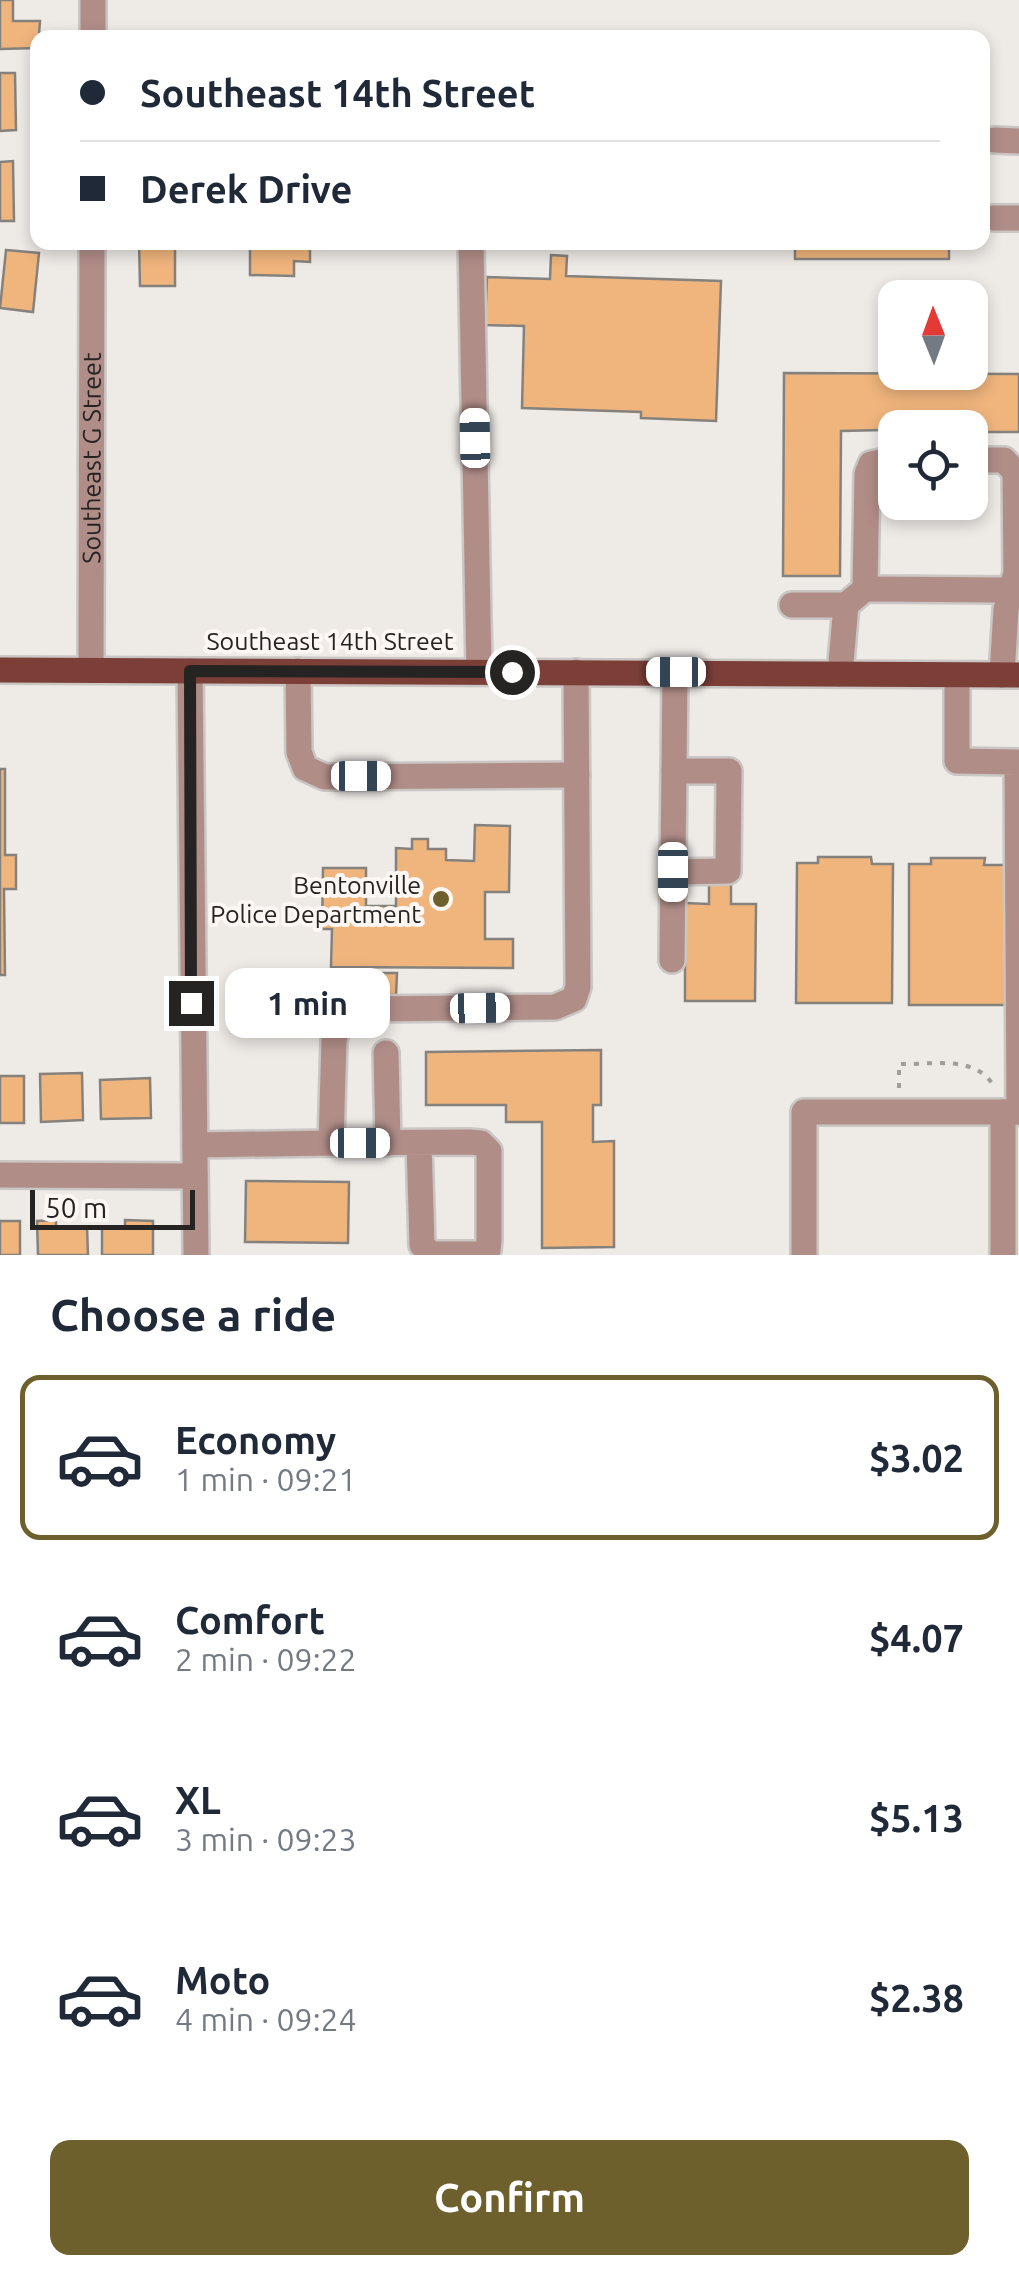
<!DOCTYPE html>
<html lang="en">
<head>
<meta charset="utf-8">
<style>
	:root { --surface:#fff; --page:#f6f6f7; --text:#1f2937; --muted:#747a83; --line:#e0e1e3; --accent:#6d602d }
	body { margin:0; font-family:Ubuntu,sans-serif; background:var(--page); color:var(--text); height:100vh; display:flex; flex-direction:column; font-size:38px; white-space:nowrap }
	* { box-sizing:border-box; margin:0 }
	p { font-size:32px; color:var(--muted) }
	.icon { flex:none; width:55px; height:55px; fill:none; stroke:currentColor; stroke-width:2; stroke-linecap:round; stroke-linejoin:round }
	.map { position:relative; height:1255px; overflow:hidden }
	.side { display:flex; flex-direction:column; background:var(--surface); flex:1 }
	.side>* { flex:none }
	.banner { position:absolute; left:30px; top:30px; width:960px; height:220px; border-radius:20px; box-shadow:0 5px 15px #0003; display:grid; align-content:center; height:220px; padding:0 50px; background:var(--surface) }
	.needle { width:65px; rotate:359deg }
	.tools { position:absolute; left:878px; top:280px; display:grid; gap:20px }
	.tools a { display:grid; place-items:center; width:110px; height:110px; border-radius:20px; background:var(--surface); box-shadow:0 5px 15px #0003; font-size:50px }
	.scale { position:absolute; left:30px; bottom:25px; width:165px; box-sizing:border-box; padding-left:10px; border:5px solid #252422; border-top:0; font-size:28px; line-height:35px; white-space:nowrap; color:#252422; -webkit-text-stroke:8px #fcf7f3; paint-order:stroke }
	.end { position:absolute; width:45px; height:45px; margin:-22px; border:12px solid #252422; background:#fff; box-shadow:0 0 0 5px #fff }
	.from { border-radius:50% }
	.bubble { position:absolute; height:70px; border-radius:20px; background:var(--surface); box-shadow:0 5px 15px #0003; font-size:32px; font-weight:700; line-height:70px; text-align:center }
	.car { position:absolute; width:30px; height:60px; margin:-30px -15px; border-radius:12px; box-shadow:0 0 8px 2px #0007; background:linear-gradient(#fff 24%,#345 0 40%,#fff 0 76%,#345 0 86%,#fff 0) }
	.banner b { display:flex; align-items:center; gap:35px; height:95px; font-size:38px }
	.banner b+b { border-top:2px solid var(--line) }
	.banner i { width:25px; height:25px; background:var(--text) }
	ul { padding:0; list-style:none }
	li { display:flex; align-items:center; gap:30px; height:165px; margin:0 20px 15px; padding:0 30px; border:5px solid transparent; border-radius:20px }
	li div { flex:1 }
	li b { display:block; font-size:38px }
	li em { font-style:normal; font-weight:700 }
	li.selected { border-color:var(--accent) }
	li>.icon { width:90px; height:90px; stroke-width:1.5 }
	h2 { padding:0 50px; font-size:45px; line-height:120px }
	.button { display:flex; gap:20px; margin-top:auto; padding:20px 50px }
	.button a { flex:1; height:115px; border-radius:20px; background:var(--accent); color:#fff; font-size:40px; font-weight:700; line-height:115px; text-align:center }
	.map>svg:first-child { display:block }
</style>
</head>
<body>
<div class="map">
<svg width="1019" height="1255" viewBox="0 0 1019 1255">
	<rect width="100%" height="100%" fill="#eeeae6"/>
	<g fill="#f0b57d" stroke="#85827e" stroke-width="2.5">
		<path d="M0 0H13V21H40L38 48 0 49Z"/>
		<path d="M0 73H15L16 130 0 131Z"/>
		<path d="M13 161 14 221H0V162Z"/>
		<path d="M139 242H175V286H140Z"/>
		<path d="M250 242H310V262L294 261V276L250 275Z"/>
		<rect x="795" y="242" width="154" height="17"/>
		<path d="M6 250 39 253 33 312 0 308Z"/>
		<path d="M551 255 567 256 566 276 721 281 716 421 641 418V412L522 408 524 326 485 325 487 277 550 279Z"/>
		<path d="M784 373 1019 374V432H970V428L841 431 840 576H783Z"/>
		<path d="M0 769H5V855H16V889H4L5 975H0Z"/>
		<path d="M475 825 510 826 509 892H485V939H513V968L331 967 332 929H322L323 868H366V906H396V848L412 849V839H428V849H446V860L474 861Z"/>
		<path d="M818 857H871L872 864H893L892 1003H796L797 863H818Z"/>
		<path d="M931 858H985L984 865H1005V1005H909V864H931Z"/>
		<path d="M709 884H731V904H756L755 1001H685V903L709 904Z"/>
		<path d="M321 973H397L396 995 321 994Z"/>
		<path d="M601 1050V1105H593V1142L614 1141V1247L542 1248V1122H506V1105H426V1052Z"/>
		<path d="M82 1073 83 1120 41 1122 40 1074Z"/>
		<rect x="0" y="1076" width="24" height="47"/>
		<path d="M150 1078 151 1118 101 1119 100 1080Z"/>
		<path d="M246 1181 349 1182 348 1243 245 1242Z"/>
		<path d="M56 1220V1228L87 1227 88 1255H38L37 1221Z"/>
		<path d="M125 1220 153 1221V1255H102V1228H125Z"/>
		<rect x="0" y="1221" width="20" height="34"/>
	</g>
	<g fill="none" stroke-linecap="round" stroke-linejoin="round">
		<defs>
			<g id="minor">
				<path d="M93 38V0"/>
				<path d="M995 140 1019 141"/>
				<path d="M994 218H1019"/>
				<path d="M471 242 479 671"/>
				<path d="M970 460H1004L1015 472 1016 573 1006 609 1002 675"/>
				<path d="M865 589 1009 590"/>
				<path d="M792 605H846"/>
				<path id="s1" d="M91 670 92 242"/>
				<path d="M190 671 196 1255"/>
				<path d="M298 671 299 752 305 768 325 777 577 775"/>
				<path d="M840 674 846 605 865 589 867 474 871 464 895 459"/>
				<path d="M957 675V761L1017 762 1019 1112"/>
				<path d="M673 872 728 871 729 771H674"/>
				<path d="M672 960 675 673"/>
				<path d="M386 1053 388 1143"/>
				<path d="M331 1143 469 1142 481 1143 489 1151V1240L488 1250 482 1254H431L422 1245 419 1143"/>
				<path d="M195 1145 331 1143 334 1040 341 1016 368 1009 555 1007 574 999 578 987 576 672"/>
				<path d="M0 1175 195 1176"/>
				<path d="M804 1255V1112H1016"/>
				<path d="M1003 1255V1112"/>
			</g>
			<path id="major" d="M0 670 1019 675"/>
		</defs>
		<use href="#minor" stroke="#cac6c3" stroke-width="30"/>
		<use href="#major" stroke="#cac6c3" stroke-width="30"/>
		<path stroke="#9f9d99" stroke-width="4" stroke-dasharray="5 8" stroke-linecap="butt" d="M899 1088V1064C935 1065 976 1054 995 1088"/>
		<use href="#minor" stroke="#b18d88" stroke-width="25"/>
		<use href="#major" stroke="#7b3f38" stroke-width="25"/>
	</g>
	<g fill="none" stroke-linecap="round" stroke-linejoin="round">
		<path stroke="#252422" stroke-width="12" d="M191 1003 190 671 512 672"/>
	</g>
	<circle fill="#6d602d" stroke="#fcf7f3" stroke-width="4" cx="441" cy="899" r="10"/>
	<g text-anchor="middle" dominant-baseline="central" stroke-width="8" stroke-linejoin="round" paint-order="stroke">
		<g font-size="25" fill="#252422" stroke="#fcf7f3">
			<text stroke="none"><textPath href="#s1" startOffset="212">Southeast G Street</textPath></text>
			<text x="330" y="641">Southeast 14th Street</text>
		</g>
		<g font-size="25" fill="#252422" stroke="#fcf7f3" text-anchor="end">
			<text x="421" y="885">Bentonville<tspan x="421" dy="29">Police Department</tspan></text>
		</g>
	</g>
</svg>
<div class="tools">
<a><svg class="needle" viewBox="-14 -14 28 28"><path d="M0-13l5 13h-10z" fill="#e53935"/><path d="M0 13l5-13h-10z" fill="#747a83"/></svg></a>
<a><svg class="icon" aria-label="locate" viewBox="0 0 24 24"><circle cx="12" cy="12" r="6"/><path d="M12 2v4M12 18v4M2 12h4M18 12h4"/></svg></a>
</div>
<div class="scale">50 m</div>
<i class="end from" style="left:512px;top:672px"></i>
<i class="end" style="left:191px;top:1003px"></i>
<div class="bubble" style="left:225px;top:968px;width:165px">1 min</div>
<i class="car" style="left:475px;top:438px;rotate:359deg"></i>
<i class="car" style="left:676px;top:672px;rotate:270deg"></i>
<i class="car" style="left:361px;top:776px;rotate:90deg"></i>
<i class="car" style="left:673px;top:872px;rotate:180deg"></i>
<i class="car" style="left:480px;top:1008px;rotate:89deg"></i>
<i class="car" style="left:360px;top:1143px;rotate:90deg"></i>
<div class="banner">
<b><i class="from"></i>Southeast 14th Street</b>
<b><i></i>Derek Drive</b>
</div>
</div>
<section class="side">
<h2>Choose a ride</h2>
<ul>
<li class="selected"><svg class="icon" aria-label="car" viewBox="0 0 24 24"><path d="M5 17H2v-5l4-1 3-4h7l3 4 3 1v5h-3M9 17h6M6 11h13"/><circle cx="7" cy="17" r="2"/><circle cx="17" cy="17" r="2"/></svg><div><b>Economy</b><p>1 min · 09:21</p></div><em>$3.02</em></li>
<li><svg class="icon" aria-label="car" viewBox="0 0 24 24"><path d="M5 17H2v-5l4-1 3-4h7l3 4 3 1v5h-3M9 17h6M6 11h13"/><circle cx="7" cy="17" r="2"/><circle cx="17" cy="17" r="2"/></svg><div><b>Comfort</b><p>2 min · 09:22</p></div><em>$4.07</em></li>
<li><svg class="icon" aria-label="car" viewBox="0 0 24 24"><path d="M5 17H2v-5l4-1 3-4h7l3 4 3 1v5h-3M9 17h6M6 11h13"/><circle cx="7" cy="17" r="2"/><circle cx="17" cy="17" r="2"/></svg><div><b>XL</b><p>3 min · 09:23</p></div><em>$5.13</em></li>
<li><svg class="icon" aria-label="car" viewBox="0 0 24 24"><path d="M5 17H2v-5l4-1 3-4h7l3 4 3 1v5h-3M9 17h6M6 11h13"/><circle cx="7" cy="17" r="2"/><circle cx="17" cy="17" r="2"/></svg><div><b>Moto</b><p>4 min · 09:24</p></div><em>$2.38</em></li>
</ul>
<div class="button"><a>Confirm</a></div>
</section>
</body>
</html>
